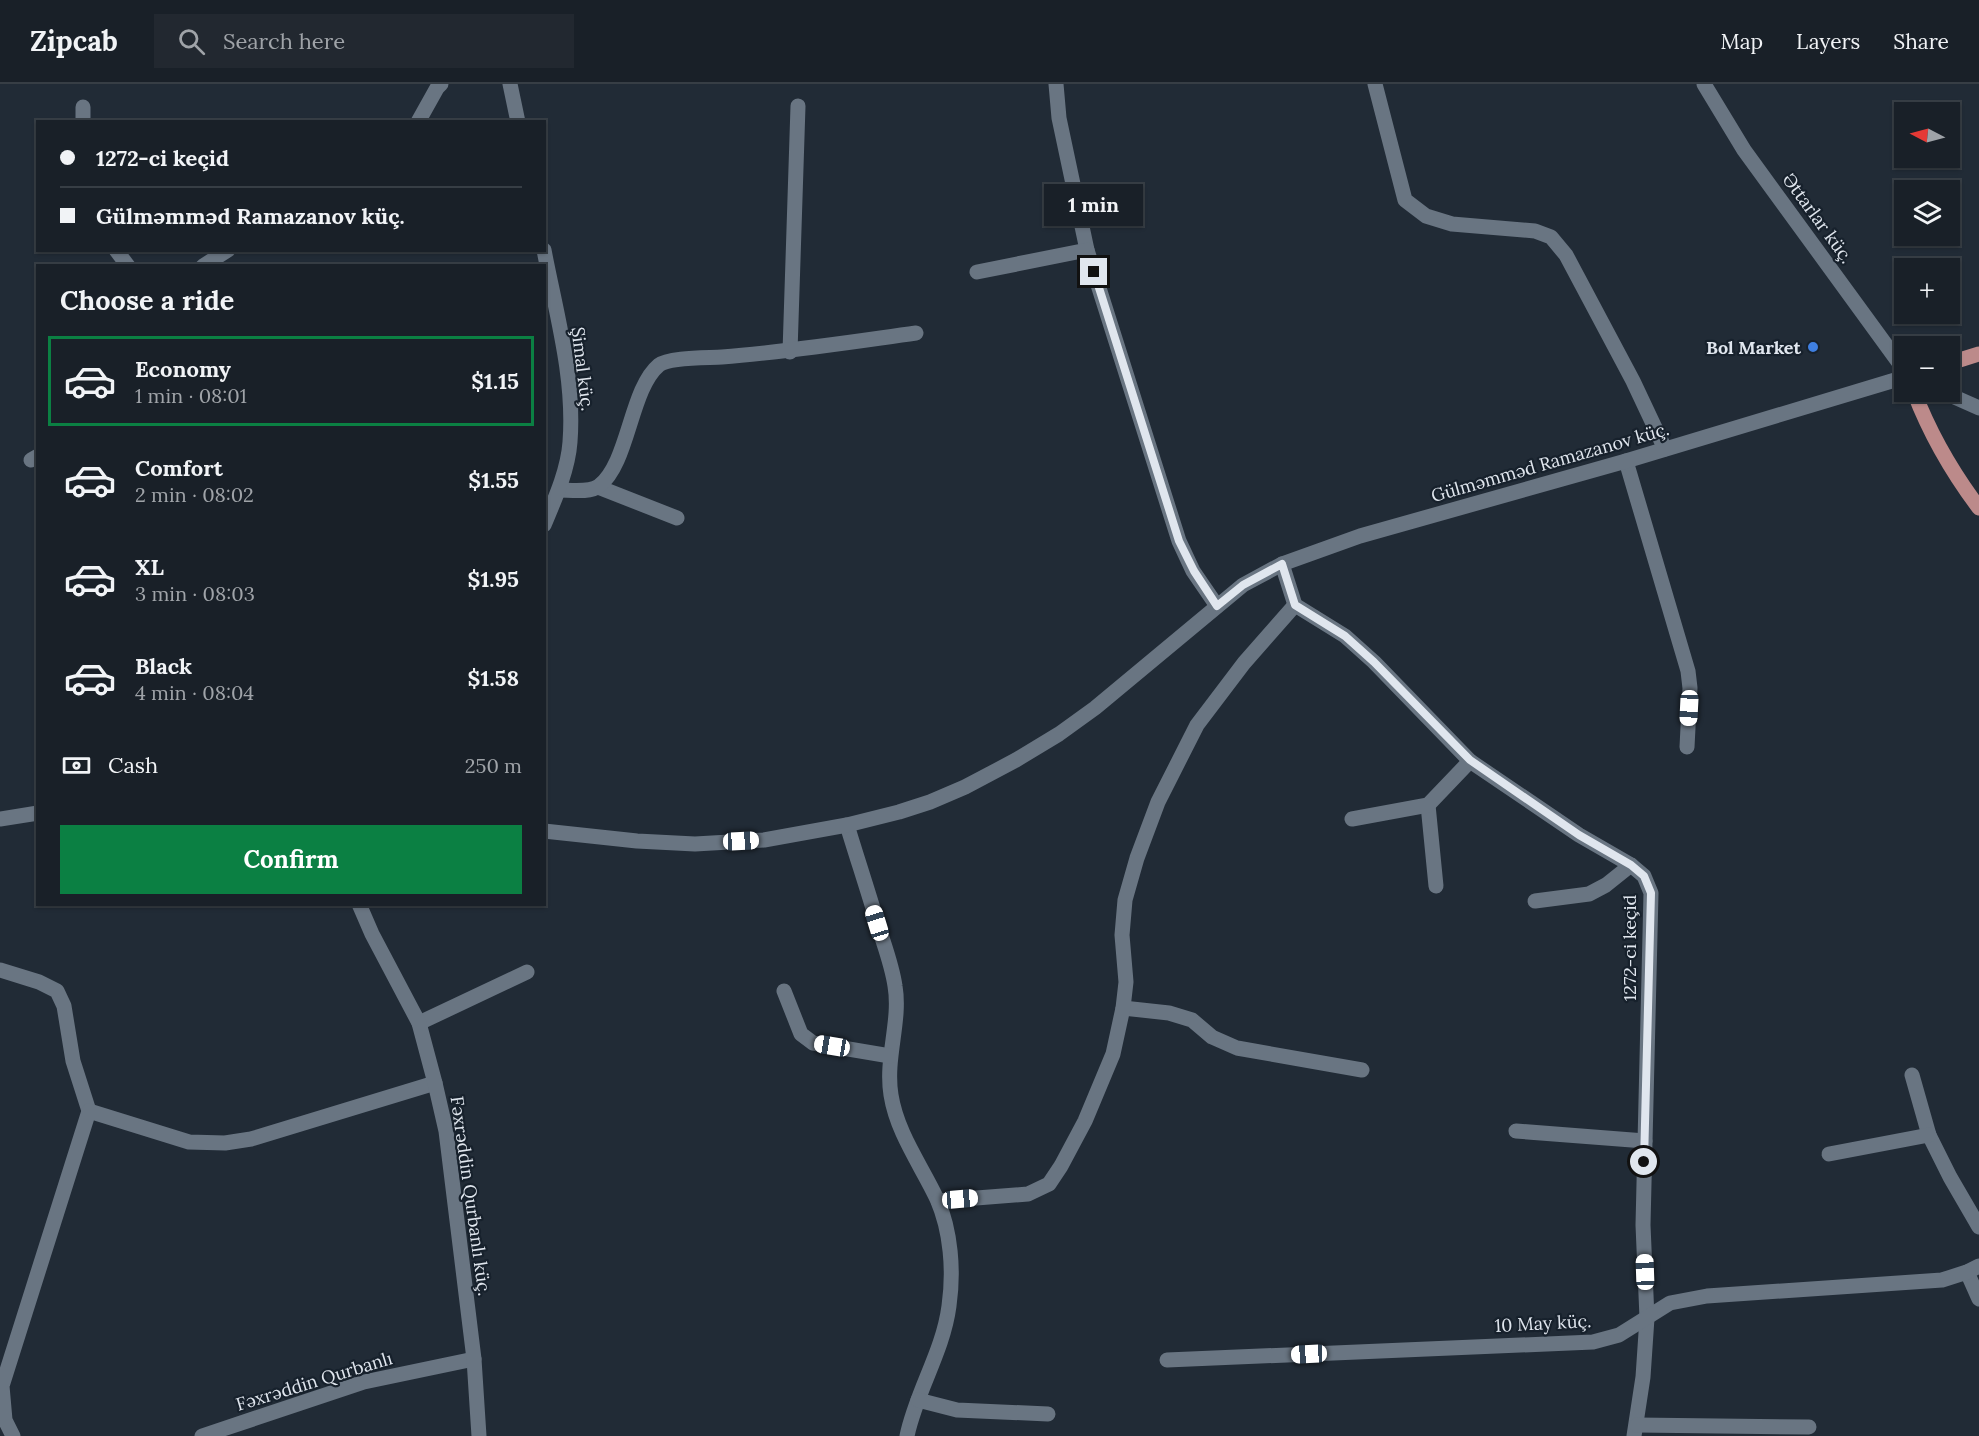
<!DOCTYPE html>
<html lang="en">
<head>
<meta charset="utf-8">
<style>
	:root { --surface:#192028; --page:#222830; --text:#f1f3f6; --muted:#9fa3a8; --line:#373e45; --accent:#0b8043 }
	body { margin:0; font-family:Lora,serif; background:var(--page); color:var(--text); height:100vh; display:flex; flex-direction:column; font-size:22px; white-space:nowrap }
	* { box-sizing:border-box; margin:0 }
	p { font-size:20px; color:var(--muted) }
	.icon { flex:none; width:33px; height:33px; fill:none; stroke:currentColor; stroke-width:2; stroke-linecap:round; stroke-linejoin:round }
	.map { position:relative; flex:1; overflow:hidden }
	.drawer { position:absolute; left:36px; top:180px; width:510px; height:642px; display:flex; flex-direction:column; background:var(--surface); border-radius:0px; box-shadow:0 2px 4px #0004,0 0 0 2px var(--line) }
	.drawer>* { flex:none }
	.top-card { position:absolute; left:36px; top:36px; width:510px; height:132px; border-radius:0px; box-shadow:0 2px 4px #0004,0 0 0 2px var(--line); display:grid; align-content:center; height:132px; padding:0 24px; background:var(--surface) }
	.needle { width:39px; rotate:276deg }
	.buttons { position:absolute; left:1894px; top:18px; display:grid; gap:12px }
	.buttons a { display:grid; place-items:center; width:66px; height:66px; border-radius:0px; background:var(--surface); box-shadow:0 2px 4px #0004,0 0 0 2px var(--line); font-size:30px }
	.end { position:absolute; width:27px; height:27px; margin:-14px; border:8px solid #e0e6ee; background:#111; box-shadow:0 0 0 3px #111 }
	.from { border-radius:50% }
	.bubble { position:absolute; height:42px; border-radius:0px; background:var(--surface); box-shadow:0 2px 4px #0004,0 0 0 2px var(--line); font-size:20px; font-weight:700; line-height:42px; text-align:center }
	.car { position:absolute; width:18px; height:36px; margin:-18px -9px; border-radius:8px; box-shadow:0 0 4px 2px #0007; background:linear-gradient(#fff 24%,#345 0 40%,#fff 0 76%,#345 0 86%,#fff 0) }
	.top-card b { display:flex; align-items:center; gap:21px; height:57px; font-size:22px }
	.top-card b+b { border-top:2px solid var(--line) }
	.top-card i { width:15px; height:15px; background:var(--text) }
	ul { padding:0; list-style:none }
	li { display:flex; align-items:center; gap:18px; height:90px; margin:0 12px 9px; padding:0 12px; border:3px solid transparent; border-radius:0px }
	li div { flex:1 }
	li b { display:block; font-size:22px }
	li em { font-style:normal; font-weight:700 }
	li.active { border-color:var(--accent) }
	li>.icon { width:54px; height:54px; stroke-width:1.5 }
	h2 { padding:0 24px; font-size:27px; line-height:72px }
	.pay { display:flex; align-items:center; gap:15px; height:66px; padding:0 24px; font-size:22px }
	.pay p { margin-inline-start:auto }
	.action { display:flex; gap:12px; margin-top:auto; padding:12px 24px }
	.action a { flex:1; height:69px; border-radius:0px; background:var(--accent); color:#fff; font-size:24px; font-weight:700; line-height:69px; text-align:center }
	header { display:flex; align-items:center; gap:36px; box-sizing:border-box; height:84px; padding:0 30px; background:var(--surface); border-bottom:2px solid var(--line) }
	header strong { font-size:28px }
	nav { display:flex; gap:33px; margin-inline-start:auto; font-size:21px }
	.search { width:420px; height:54px; background:var(--page); display:flex; align-items:center; gap:15px; box-sizing:border-box; padding:0 21px; border-radius:0px; color:var(--muted); font-size:22px }
	.map>svg:first-child { display:block }
</style>
</head>
<body>
<header>
<strong>Zipcab</strong>
<div class="search"><svg class="icon" aria-label="search" viewBox="0 0 24 24"><circle cx="10" cy="10" r="6"/><path d="M15 15l6 6"/></svg>Search here</div>
<nav><a>Map</a><a>Layers</a><a>Share</a></nav>
</header>
<div class="map">
<svg width="1979" height="1352" viewBox="0 0 1979 1352">
	<rect width="100%" height="100%" fill="#212b36"/>
	<g fill="none" stroke-linecap="round" stroke-linejoin="round">
		<g stroke="#697582" stroke-width="15">
			<path d="M1056 0 1059 34 1087 166 1179 457 1193 487 1217 522"/>
			<path d="M1375 0 1405 116 1426 132 1452 140 1535 147 1551 153 1566 171 1633 297 1665 365"/>
			<path d="M1704 0 1744 66 1905 287"/>
			<path d="M83 38V23"/>
			<path d="M418 38 437 4 441 0"/>
			<path d="M116 166 128 182"/>
			<path d="M203 182 228 166"/>
			<path d="M977 188 1087 166"/>
			<path d="M790 268 798 22"/>
			<path d="M1943 308 1979 324"/>
			<path d="M31 376 38 372"/>
			<path d="M1626 377 1688 587 1690 604 1687 663"/>
			<path d="M598 403 677 434"/>
			<path d="M559 406C570 406 590 409 599 402 629 379 630 305 659 281 669 273 708 274 722 273 787 268 851 258 916 249"/>
			<path d="M1282 480 1295 521 1345 552 1374 578 1470 677 1579 751 1631 781 1644 792 1651 809 1643 1141 1647 1234 1643 1293 1634 1352"/>
			<path d="M1428 721 1436 802"/>
			<path d="M1352 735 1428 721 1470 677"/>
			<path d="M847 741C857 774 868 807 878 841 884 861 892 881 895 902 901 937 885 974 891 1011 897 1049 921 1081 937 1115 951 1147 954 1187 949 1222 943 1268 916 1308 907 1352"/>
			<path d="M1535 817 1589 810 1606 801 1631 781"/>
			<path d="M0 886 39 898 57 907 64 922 73 977 89 1027"/>
			<path d="M784 907 801 950 813 959 890 972"/>
			<path d="M1123 924 1169 929 1192 936 1212 953 1237 964 1362 986"/>
			<path d="M419 939 527 888"/>
			<path d="M1912 991 1929 1051 1950 1093 1979 1143"/>
			<path d="M1516 1047 1645 1057"/>
			<path d="M1829 1070 1929 1051"/>
			<path d="M938 1117 1028 1110 1049 1100 1061 1082 1085 1037 1113 970 1123 924 1126 898 1122 851 1125 816 1137 774 1158 718 1197 641 1244 579 1295 521"/>
			<path d="M1967 1188 1979 1215"/>
			<path d="M1167 1276 1593 1258 1619 1251 1670 1219 1707 1212 1942 1196 1967 1188 1979 1182"/>
			<path d="M918 1316 957 1326 1048 1330"/>
			<path d="M1637 1341 1809 1343"/>
			<path d="M13 1352 5 1336 2 1302 89 1027 189 1058 225 1059 251 1055 435 999"/>
			<path d="M202 1352 364 1298 474 1275"/>
		</g>
		<g stroke="#697582" stroke-width="15">
			<path d="M510 0 518 38"/>
			<path d="M544 166C556 229 575 294 570 358 568 386 555 415 544 441"/>
			<path d="M0 735 38 729"/>
			<path d="M544 747 637 757 695 760 764 756 847 741 899 728 930 718 965 703 1016 676 1059 650 1095 624 1243 501 1282 480 1360 452 1626 377 1905 293"/>
			<path d="M359 820 372 850 419 939 435 999 446 1047 474 1275 479 1352"/>
		</g>
		<g stroke="#bc8a8a" stroke-width="15">
			<path d="M1950 279 1979 270"/>
			<path d="M1914 308C1930 350 1952 388 1979 424"/>
		</g>
	</g>
	<g fill="none" stroke-linecap="round" stroke-linejoin="round">
		<path stroke="#e0e6ee" stroke-width="8" d="M1094 188 1179 457 1194 487 1217 522 1243 501 1282 480 1295 521 1345 552 1374 578 1470 676 1579 751 1631 781 1644 792 1651 809 1644 1078"/>
	</g>
	<circle fill="#3f7fe0" stroke="#17212c" stroke-width="2" cx="1813" cy="263" r="6"/>
	<g text-anchor="middle" dominant-baseline="central" stroke-width="4.5" stroke-linejoin="round" paint-order="stroke">
		<g font-size="18" fill="#e0e6ee" stroke="#17212c">
			<text transform="translate(1818 134) rotate(54)">Əttarlar küç.</text>
			<text transform="translate(583 285) rotate(83)">Şimal küç.</text>
			<text transform="translate(1550 378) rotate(-16)">Gülməmməd Ramazanov küç.</text>
			<text transform="translate(1629 864) rotate(-90)">1272-ci keçid</text>
			<text transform="translate(471 1112) rotate(82)">Fəxrəddin Qurbanlı küç.</text>
			<text transform="translate(1543 1239) rotate(-3)">10 May küç.</text>
			<text transform="translate(314 1297) rotate(-17)">Fəxrəddin Qurbanlı</text>
		</g>
		<g font-size="18" font-weight="bold" fill="#e0e6ee" stroke="#17212c" text-anchor="end">
			<text x="1801" y="263">Bol Market</text>
		</g>
	</g>
</svg>
<div class="buttons">
<a><svg class="needle" viewBox="-14 -14 28 28"><path d="M0-13l5 13h-10z" fill="#e53935"/><path d="M0 13l5-13h-10z" fill="#9fa3a8"/></svg></a>
<a><svg class="icon" aria-label="layers" viewBox="0 0 24 24"><path d="M12 4l9 5-9 5-9-5zM3 14l9 5 9-5"/></svg></a>
<a>+</a>
<a>−</a>
</div>
<i class="end from" style="left:1644px;top:1078px"></i>
<i class="end" style="left:1094px;top:188px"></i>
<div class="bubble" style="left:1044px;top:100px;width:99px">1 min</div>
<i class="car" style="left:1689px;top:624px;rotate:183deg"></i>
<i class="car" style="left:741px;top:757px;rotate:87deg"></i>
<i class="car" style="left:877px;top:839px;rotate:343deg"></i>
<i class="car" style="left:832px;top:962px;rotate:280deg"></i>
<i class="car" style="left:960px;top:1115px;rotate:85deg"></i>
<i class="car" style="left:1645px;top:1188px;rotate:358deg"></i>
<i class="car" style="left:1309px;top:1270px;rotate:267deg"></i>
<div class="top-card">
<b><i class="from"></i>1272-ci keçid</b>
<b><i></i>Gülməmməd Ramazanov küç.</b>
</div>
<section class="drawer">
<h2>Choose a ride</h2>
<ul>
<li class="active"><svg class="icon" aria-label="car" viewBox="0 0 24 24"><path d="M5 17H2v-5l4-1 3-4h7l3 4 3 1v5h-3M9 17h6M6 11h13"/><circle cx="7" cy="17" r="2"/><circle cx="17" cy="17" r="2"/></svg><div><b>Economy</b><p>1 min · 08:01</p></div><em>$1.15</em></li>
<li><svg class="icon" aria-label="car" viewBox="0 0 24 24"><path d="M5 17H2v-5l4-1 3-4h7l3 4 3 1v5h-3M9 17h6M6 11h13"/><circle cx="7" cy="17" r="2"/><circle cx="17" cy="17" r="2"/></svg><div><b>Comfort</b><p>2 min · 08:02</p></div><em>$1.55</em></li>
<li><svg class="icon" aria-label="car" viewBox="0 0 24 24"><path d="M5 17H2v-5l4-1 3-4h7l3 4 3 1v5h-3M9 17h6M6 11h13"/><circle cx="7" cy="17" r="2"/><circle cx="17" cy="17" r="2"/></svg><div><b>XL</b><p>3 min · 08:03</p></div><em>$1.95</em></li>
<li><svg class="icon" aria-label="car" viewBox="0 0 24 24"><path d="M5 17H2v-5l4-1 3-4h7l3 4 3 1v5h-3M9 17h6M6 11h13"/><circle cx="7" cy="17" r="2"/><circle cx="17" cy="17" r="2"/></svg><div><b>Black</b><p>4 min · 08:04</p></div><em>$1.58</em></li>
</ul>
<div class="pay"><svg class="icon" aria-label="cash" viewBox="0 0 24 24"><path d="M3 7h18v10H3z"/><circle cx="12" cy="12" r="2"/></svg>Cash<p>250 m</p></div>
<div class="action"><a>Confirm</a></div>
</section>
</div>
</body>
</html>
